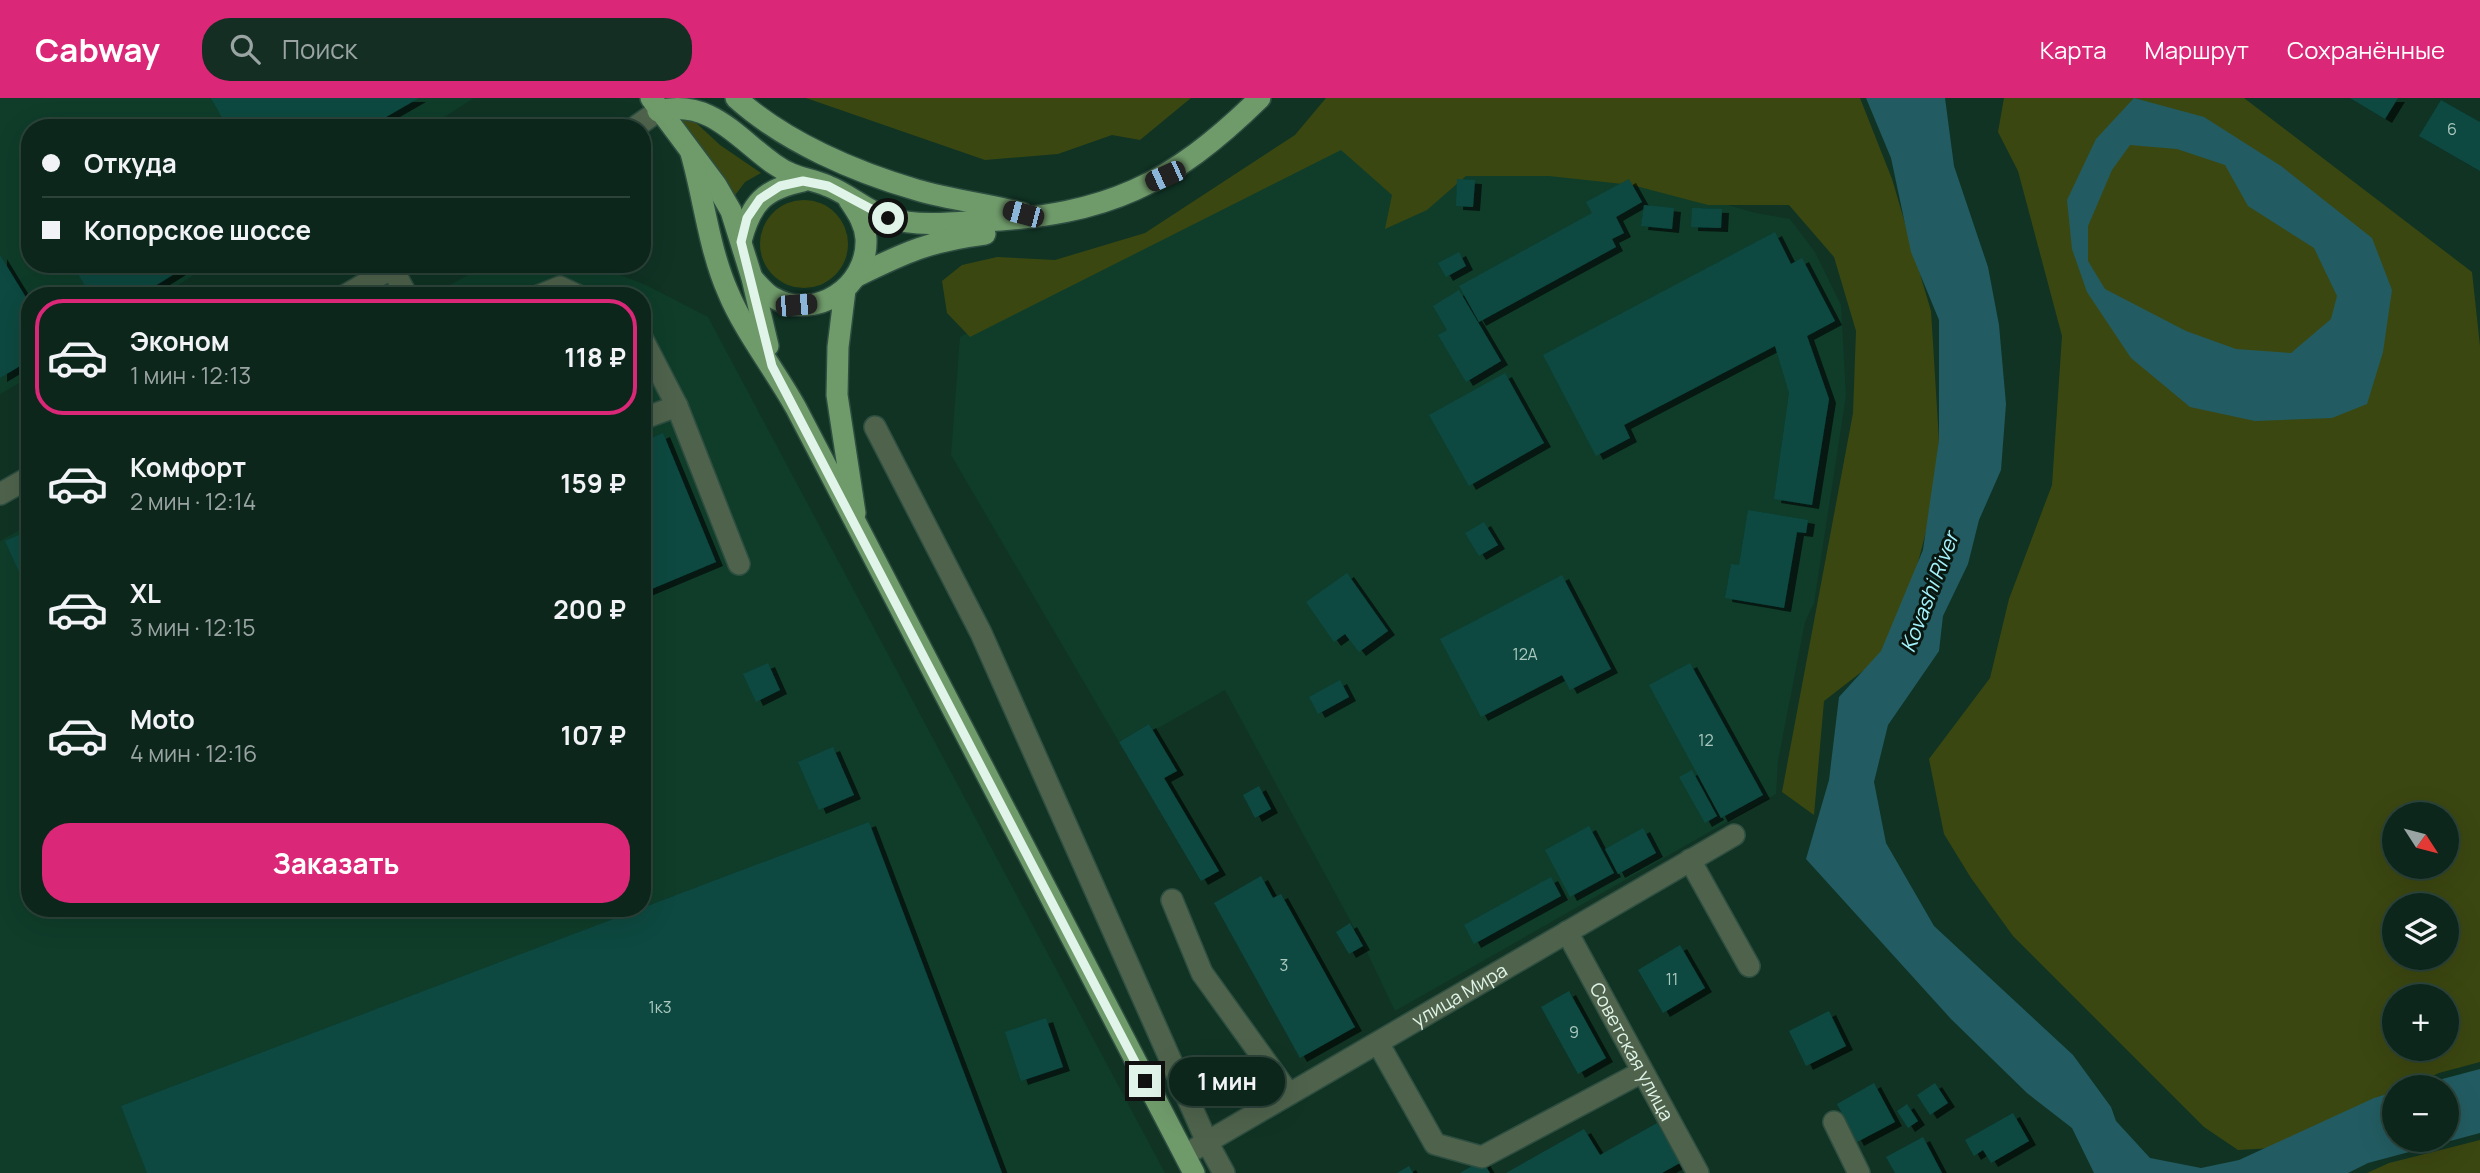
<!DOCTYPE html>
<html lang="ru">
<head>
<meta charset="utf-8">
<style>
	:root { --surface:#0c261b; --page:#152e24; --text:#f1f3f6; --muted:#9aa5a3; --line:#2c433a; --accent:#db2777 }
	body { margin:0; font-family:Manrope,sans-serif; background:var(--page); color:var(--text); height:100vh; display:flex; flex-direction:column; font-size:26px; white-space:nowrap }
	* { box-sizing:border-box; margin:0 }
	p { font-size:23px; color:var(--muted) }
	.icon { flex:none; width:38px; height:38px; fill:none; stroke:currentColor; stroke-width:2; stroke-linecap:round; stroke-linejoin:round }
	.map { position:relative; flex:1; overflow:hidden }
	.sheet { position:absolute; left:21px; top:189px; width:630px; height:630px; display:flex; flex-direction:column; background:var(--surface); border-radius:28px; box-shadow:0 7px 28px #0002,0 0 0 2px var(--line) }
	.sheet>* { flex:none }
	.banner { position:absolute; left:21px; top:21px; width:630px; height:154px; border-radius:28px; box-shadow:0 7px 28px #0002,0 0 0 2px var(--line); display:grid; align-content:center; height:154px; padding:0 21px; background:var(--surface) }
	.needle { width:46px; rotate:126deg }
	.controls { position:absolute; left:2382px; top:704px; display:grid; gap:14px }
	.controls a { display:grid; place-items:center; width:77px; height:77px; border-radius:50%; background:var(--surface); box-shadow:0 7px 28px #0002,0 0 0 2px var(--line); font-size:35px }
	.end { position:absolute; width:32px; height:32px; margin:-16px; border:9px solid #e0f4e9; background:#111; box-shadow:0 0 0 4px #111 }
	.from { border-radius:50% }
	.bubble { position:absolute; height:49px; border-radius:24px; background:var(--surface); box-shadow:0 7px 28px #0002,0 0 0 2px var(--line); font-size:23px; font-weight:700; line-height:49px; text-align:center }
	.car { position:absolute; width:21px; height:42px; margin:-21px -10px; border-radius:9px; box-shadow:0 0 5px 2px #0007; background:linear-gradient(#222 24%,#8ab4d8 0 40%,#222 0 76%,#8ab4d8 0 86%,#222 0) }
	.banner b { display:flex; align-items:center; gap:24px; height:66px; font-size:26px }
	.banner b+b { border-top:2px solid var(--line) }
	.banner i { width:18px; height:18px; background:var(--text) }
	ul { padding:12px 0 0; list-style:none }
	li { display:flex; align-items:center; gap:21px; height:116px; margin:0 14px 10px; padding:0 7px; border:4px solid transparent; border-radius:28px }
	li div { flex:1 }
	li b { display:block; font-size:26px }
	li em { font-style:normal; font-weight:700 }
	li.current { border-color:var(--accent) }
	li>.icon { width:63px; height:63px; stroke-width:1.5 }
	.button { display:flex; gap:14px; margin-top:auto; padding:14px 21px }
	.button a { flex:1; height:80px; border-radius:28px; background:var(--accent); color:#fff; font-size:28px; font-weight:700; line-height:80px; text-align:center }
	header { display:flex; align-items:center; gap:42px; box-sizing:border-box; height:98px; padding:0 35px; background:var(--accent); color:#fff }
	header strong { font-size:33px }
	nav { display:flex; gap:38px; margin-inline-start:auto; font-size:24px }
	.search { width:490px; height:63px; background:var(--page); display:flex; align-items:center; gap:18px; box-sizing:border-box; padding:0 24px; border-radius:28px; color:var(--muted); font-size:26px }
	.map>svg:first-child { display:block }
</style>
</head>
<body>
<header>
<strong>Cabway</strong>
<div class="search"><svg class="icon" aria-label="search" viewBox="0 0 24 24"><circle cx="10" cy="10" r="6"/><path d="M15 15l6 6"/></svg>Поиск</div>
<nav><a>Карта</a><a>Маршрут</a><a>Сохранённые</a></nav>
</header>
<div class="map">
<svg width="2480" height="1075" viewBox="0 0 2480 1075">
	<defs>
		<filter id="shadow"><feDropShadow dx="7" dy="4" stdDeviation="0" flood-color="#0009"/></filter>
	</defs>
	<rect width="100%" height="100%" fill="#103324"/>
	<g fill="#0f3d2a">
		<path d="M0 0H474L427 30H30V166H211L161 198H30V279L0 296Z"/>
		<path d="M1356 20 1611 74 1756 115 1790 121 1815 154 1841 207 1846 298 1814 505 1805 524 1778 663 1776 696 1395 913 1364 848 1225 592 1153 633 1149 626 1119 644 951 357 960 239Z"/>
		<path d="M487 166H591L646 187 708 219 1165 1075H0V443L30 426V810H642V198H431Z"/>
	</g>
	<g fill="#3b4711" fill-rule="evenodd">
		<path d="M806 0H1191L1140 42 1112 37 1058 56 985 62Z"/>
		<path d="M1326 0H1860L1892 81 1931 213 1939 343 1931 414 1913 484 1886 555 1824 603 1814 717 1782 694 1853 315 1856 233 1834 159 1789 107H1708L1632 87 1549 78H1466L1427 112 1385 131 1392 97 1341 52 970 239 947 215 942 183 962 167 997 159 1055 162 1145 135 1295 37Z"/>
		<path d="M2004 0H2244L2472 174 2480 248V964L2439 975 2408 989H2394V995L2273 1050 2238 1052 2204 1029 2013 838 1971 780 1944 736 1929 661 1990 580 2009 501 2052 387 2062 238 2018 73 1998 34ZM2394 716H2446V768H2394ZM2394 807H2446V859H2394ZM2394 898H2446V950H2394Z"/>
		<path d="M671 16 692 21 720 47 761 75 745 84 733 100 716 69Z"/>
		<circle cx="804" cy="146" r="44"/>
		<path d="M2480 1042V1075H2367L2389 1065Z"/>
	</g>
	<g fill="#225c62" fill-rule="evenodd">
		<path d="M1866 0H1945L1954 68 1988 169 1999 227 2006 306 2001 372 1979 422 1968 466 1943 518 1939 553 1888 627 1874 684 1886 745 1934 828 2073 957 2111 1009 2116 1023 2150 1060 2201 1070 2239 1062 2374 1000 2394 994V1041H2446V989H2412L2480 971V1035L2368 1065 2348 1075H2094L2072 1030 2027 995 1951 921 1806 761 1829 682 1839 599 1881 553 1923 452 1939 342V222L1911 154 1891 60Z"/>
		<path d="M2134 0 2204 19 2281 68 2372 140 2392 192 2383 254 2367 306 2332 320 2255 323 2190 309 2131 260 2087 194 2072 151 2067 102 2096 41ZM2130 47 2177 51 2225 67 2248 108 2314 150 2337 198 2331 221 2291 255 2236 251 2186 233 2105 191 2088 163V128L2112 72Z"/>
	</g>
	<g fill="#0b4841" filter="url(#shadow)">
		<path d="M211 0H419L367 30H228Z"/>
		<path d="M2350 0H2398L2385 21Z"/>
		<path d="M2441 2 2480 24V73L2419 38Z"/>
		<path d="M1457 81 1475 82 1473 109 1456 108Z"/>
		<path d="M1629 81 1642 104 1616 119 1624 135 1612 141 1616 149 1479 224 1459 188 1592 115 1586 104Z"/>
		<path d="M1644 107 1674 110 1672 131 1641 128Z"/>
		<path d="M1692 110 1722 111 1721 130 1691 129Z"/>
		<path d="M1775 134 1791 166 1802 160 1835 223 1807 238 1829 301 1812 407 1774 401 1789 295 1775 248 1624 327 1630 340 1596 358 1543 257Z"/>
		<path d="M1459 154 1466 168 1446 179 1438 165Z"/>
		<path d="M0 157 30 206V262L0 280Z"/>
		<path d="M95 166H186L187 168 139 198H91L78 176Z"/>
		<path d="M1459 192 1501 263 1466 284 1438 237 1447 232 1433 208Z"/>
		<path d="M1505 275 1544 345 1469 388 1429 317Z"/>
		<path d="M663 335 716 464 642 495V344Z"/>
		<path d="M1748 412 1808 422 1806 435 1797 434 1784 510 1725 500 1731 466 1739 467Z"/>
		<path d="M1484 424 1498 447 1479 458 1465 435Z"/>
		<path d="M30 432V498L5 443Z"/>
		<path d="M1347 475 1388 533 1359 554 1345 536 1334 544 1306 504Z"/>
		<path d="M1562 477 1611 571 1570 592 1562 577 1481 619 1440 541Z"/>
		<path d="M768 565 780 592 756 604 743 576Z"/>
		<path d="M1690 565 1763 697 1721 720 1649 587Z"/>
		<path d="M1340 582 1349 599 1318 616 1309 599Z"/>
		<path d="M1149 626 1177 673 1164 680 1219 773 1201 783 1119 644Z"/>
		<path d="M833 649 854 697 819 712 798 664Z"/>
		<path d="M1692 672 1717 718 1705 725 1679 679Z"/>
		<path d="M1259 688 1271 711 1255 720 1243 697Z"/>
		<path d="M869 724 1002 1075H147L121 1008Z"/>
		<path d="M1589 728 1614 775 1570 799 1545 752Z"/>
		<path d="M1643 730 1656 755 1618 776 1605 751Z"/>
		<path d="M1261 778 1273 800 1281 796 1355 929 1300 960 1214 805Z"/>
		<path d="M1551 779 1561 798 1474 846 1464 827Z"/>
		<path d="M1350 825 1363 848 1349 856 1336 834Z"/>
		<path d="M1680 847 1705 890 1663 915 1638 872Z"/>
		<path d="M1569 893 1606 960 1578 976 1541 909Z"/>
		<path d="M1829 913 1846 948 1806 968 1789 933Z"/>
		<path d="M1046 920 1063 969 1021 983 1005 934Z"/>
		<path d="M1874 985 1895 1024 1857 1044 1837 1006Z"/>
		<path d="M1935 985 1948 1005 1930 1017 1917 997Z"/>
		<path d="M1907 1006 1918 1023 1908 1030 1897 1013Z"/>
		<path d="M2013 1015 2029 1043 1991 1065 1983 1052 1974 1058 1965 1042Z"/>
		<path d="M1657 1025 1680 1065 1662 1075H1506L1584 1031 1600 1057Z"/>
		<path d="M1923 1039 1942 1075H1895L1886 1059Z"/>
		<path d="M1482 1062 1490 1075H1460Z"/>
		<path d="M1409 1068 1413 1075H1397Z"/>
	</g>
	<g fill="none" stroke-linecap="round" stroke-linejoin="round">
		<defs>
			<g id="minor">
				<path d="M634 30 658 13"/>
				<path d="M392 170 407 198"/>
				<path d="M344 198 399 166"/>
				<path d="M538 198 560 189 579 198"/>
				<path d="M642 240 677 308 739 466"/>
				<path d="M642 321 677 308"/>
				<path d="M875 329 981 535 1207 1044 1224 1075"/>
				<path d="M0 396 30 379"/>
				<path d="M1690 762 1749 868"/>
				<path d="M1172 802 1202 875 1289 996"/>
				<path id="s1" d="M1567 834 1698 1075"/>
				<path d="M1378 945 1435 1046 1482 1059 1642 974"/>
				<path d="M1834 1024 1859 1075"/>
				<path id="s2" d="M1195 1051 1734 737"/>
			</g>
			<g id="major">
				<path d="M651 0 716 87 731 113 752 180 768 248"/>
				<path d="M736 0C785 44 855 74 917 92 951 102 988 106 1022 115"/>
				<path d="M658 13C710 0 737 40 774 66 795 81 807 79 828 88 849 96 866 113 888 120 919 129 952 125 983 123 1107 117 1171 87 1260 0"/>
				<path d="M691 55C704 101 709 151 728 194 744 233 775 272 796 310L1194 1075"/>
				<path d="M741 143C751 105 764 91 803 83"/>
				<path d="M857 178C906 154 930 143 985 136"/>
				<path d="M752 180C758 186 765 195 772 199 815 224 868 189 866 141 865 125 857 114 849 102"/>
				<path d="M845 192 838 249 837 297 855 415"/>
			</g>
		</defs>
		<use href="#minor" stroke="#2d4e40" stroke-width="24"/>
		<use href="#major" stroke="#2d4e40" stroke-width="24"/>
		<use href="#minor" stroke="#4f634c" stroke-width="21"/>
		<use href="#major" stroke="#6f9a6a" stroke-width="21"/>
	</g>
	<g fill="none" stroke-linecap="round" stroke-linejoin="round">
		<path stroke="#e0f4e9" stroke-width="9" d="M888 120 828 88 803 83 780 88 760 101 747 120 741 144 772 268 1145 983"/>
	</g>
	<g text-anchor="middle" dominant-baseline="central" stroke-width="6" stroke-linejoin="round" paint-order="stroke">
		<g font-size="16" fill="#abc9bf">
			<text x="2452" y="31">6</text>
			<text x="1525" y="556">12А</text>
			<text x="1706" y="642">12</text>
			<text x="1284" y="867">3</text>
			<text x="1672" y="881">11</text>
			<text x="660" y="909">1к3</text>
			<text x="1574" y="934">9</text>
		</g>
		<g font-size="19" fill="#e0f4e9" stroke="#091710">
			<text stroke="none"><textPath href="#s2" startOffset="306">улица Мира</textPath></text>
			<text stroke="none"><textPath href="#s1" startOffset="136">Советская улица</textPath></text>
		</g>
		<g font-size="21" font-style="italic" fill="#a4f3fc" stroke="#091710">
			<text transform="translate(1929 494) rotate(-69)">Kovashi River</text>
		</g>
	</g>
</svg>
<div class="controls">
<a><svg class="needle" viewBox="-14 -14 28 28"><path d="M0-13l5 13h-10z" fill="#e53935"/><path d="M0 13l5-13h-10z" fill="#9aa5a3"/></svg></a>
<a><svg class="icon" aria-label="layers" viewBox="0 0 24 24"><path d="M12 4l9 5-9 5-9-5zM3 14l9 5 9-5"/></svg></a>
<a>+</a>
<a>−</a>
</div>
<i class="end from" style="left:888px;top:120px"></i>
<i class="end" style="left:1145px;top:983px"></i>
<div class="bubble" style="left:1169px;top:959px;width:116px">1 мин</div>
<i class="car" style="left:1165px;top:78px;rotate:246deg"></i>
<i class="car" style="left:1023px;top:116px;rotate:285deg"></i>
<i class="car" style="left:796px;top:207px;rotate:85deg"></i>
<div class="banner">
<b><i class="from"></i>Откуда</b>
<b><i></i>Копорское шоссе</b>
</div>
<section class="sheet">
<ul>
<li class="current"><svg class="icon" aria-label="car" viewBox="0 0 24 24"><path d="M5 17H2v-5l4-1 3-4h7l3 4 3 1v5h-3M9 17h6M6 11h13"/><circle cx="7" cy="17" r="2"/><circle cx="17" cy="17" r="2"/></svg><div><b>Эконом</b><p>1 мин · 12:13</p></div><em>118 ₽</em></li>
<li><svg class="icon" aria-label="car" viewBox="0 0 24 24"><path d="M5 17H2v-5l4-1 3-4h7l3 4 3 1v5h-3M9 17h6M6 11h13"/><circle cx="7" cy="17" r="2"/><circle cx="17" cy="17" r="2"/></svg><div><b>Комфорт</b><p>2 мин · 12:14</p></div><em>159 ₽</em></li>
<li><svg class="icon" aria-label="car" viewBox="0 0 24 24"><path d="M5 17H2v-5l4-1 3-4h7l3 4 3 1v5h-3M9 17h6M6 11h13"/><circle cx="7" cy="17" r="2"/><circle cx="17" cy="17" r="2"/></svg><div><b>XL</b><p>3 мин · 12:15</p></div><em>200 ₽</em></li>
<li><svg class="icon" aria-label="car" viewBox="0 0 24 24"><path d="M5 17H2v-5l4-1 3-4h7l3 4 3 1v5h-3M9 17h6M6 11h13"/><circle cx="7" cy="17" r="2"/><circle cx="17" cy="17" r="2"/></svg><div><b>Moto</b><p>4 мин · 12:16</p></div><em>107 ₽</em></li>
</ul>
<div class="button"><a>Заказать</a></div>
</section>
</div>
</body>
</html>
